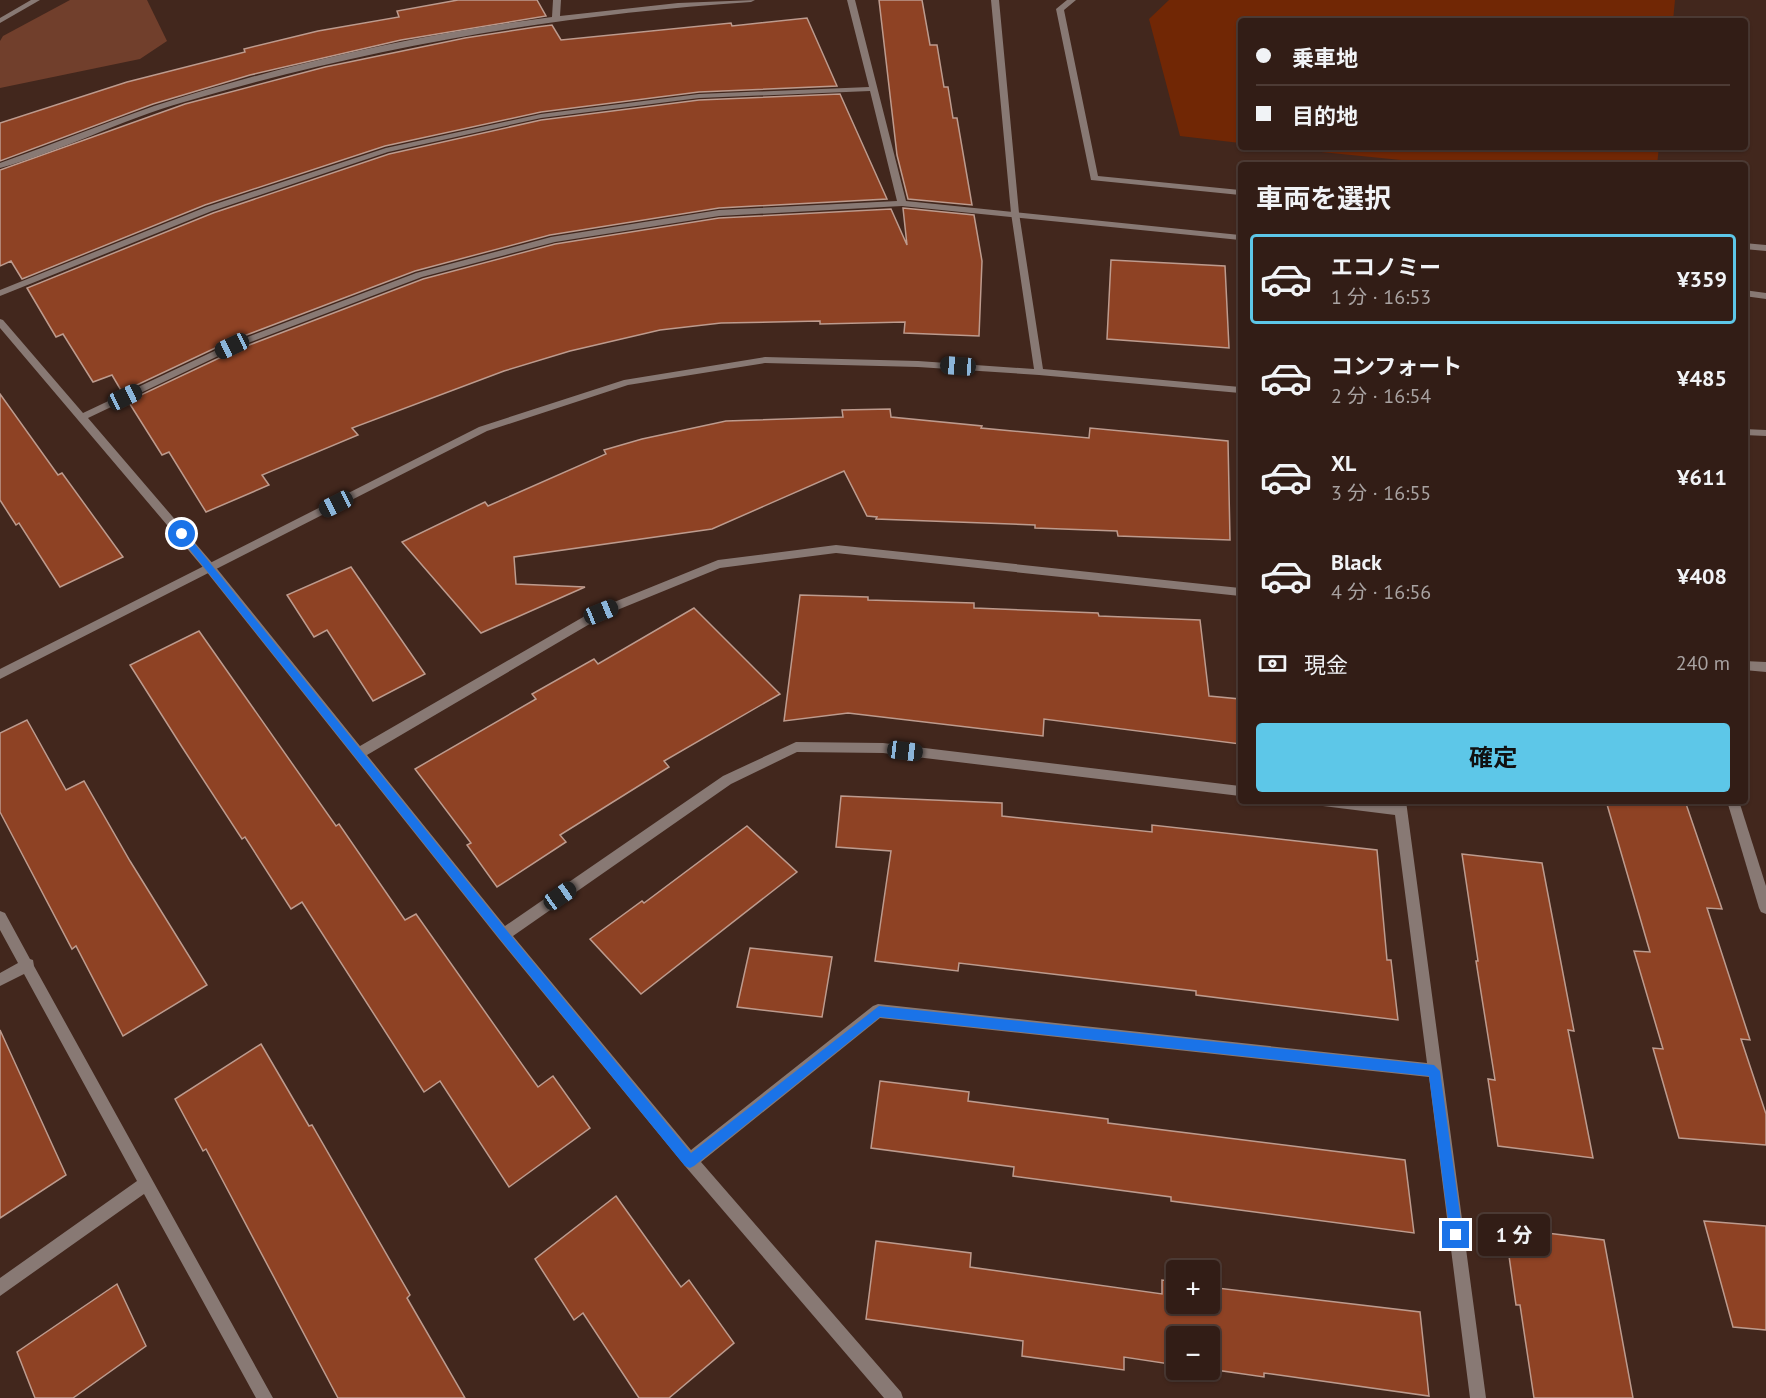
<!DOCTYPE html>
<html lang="ja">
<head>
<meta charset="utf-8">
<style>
	:root { --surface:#321d16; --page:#3a261f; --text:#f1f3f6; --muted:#a8a2a1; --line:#4d3b35; --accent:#5dc7e8 }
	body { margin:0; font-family:"PT Sans","Noto Sans JP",sans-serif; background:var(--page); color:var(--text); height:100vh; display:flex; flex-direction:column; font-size:22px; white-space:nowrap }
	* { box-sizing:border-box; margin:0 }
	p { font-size:20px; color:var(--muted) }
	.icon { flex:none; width:33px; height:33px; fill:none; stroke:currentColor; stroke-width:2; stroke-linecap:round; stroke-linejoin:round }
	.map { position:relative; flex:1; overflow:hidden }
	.side { position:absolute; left:1238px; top:162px; width:510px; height:642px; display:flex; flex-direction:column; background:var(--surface); border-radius:6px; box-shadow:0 2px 4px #0004,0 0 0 2px var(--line) }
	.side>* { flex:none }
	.guide { position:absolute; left:1238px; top:18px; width:510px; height:132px; border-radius:6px; box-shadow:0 2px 4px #0004,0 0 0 2px var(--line); display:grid; align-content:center; height:132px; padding:0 18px; background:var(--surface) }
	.buttons { position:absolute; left:1166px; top:1260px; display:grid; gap:12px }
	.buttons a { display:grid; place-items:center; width:54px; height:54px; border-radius:6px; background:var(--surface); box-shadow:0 2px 4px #0004,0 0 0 2px var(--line); font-size:30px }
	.end { position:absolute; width:27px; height:27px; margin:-14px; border:8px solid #1a73e8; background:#fff; box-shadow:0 0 0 3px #fff }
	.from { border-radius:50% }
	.bubble { position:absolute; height:42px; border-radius:6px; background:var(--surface); box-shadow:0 2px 4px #0004,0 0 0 2px var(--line); font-size:20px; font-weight:700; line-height:42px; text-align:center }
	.car { position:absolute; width:18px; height:36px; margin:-18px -9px; border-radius:8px; box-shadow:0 0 4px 2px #0007; background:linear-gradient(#222 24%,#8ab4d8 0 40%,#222 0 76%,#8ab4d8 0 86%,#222 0) }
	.guide b { display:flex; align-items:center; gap:21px; height:57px; font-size:22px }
	.guide b+b { border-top:2px solid var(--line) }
	.guide i { width:15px; height:15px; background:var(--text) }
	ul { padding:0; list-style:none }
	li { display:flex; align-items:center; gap:18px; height:90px; margin:0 12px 9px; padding:0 6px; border:3px solid transparent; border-radius:6px }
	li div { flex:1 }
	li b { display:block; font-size:22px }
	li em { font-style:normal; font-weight:700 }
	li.on { border-color:var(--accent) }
	li>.icon { width:54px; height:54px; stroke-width:1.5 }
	h2 { padding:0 18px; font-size:27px; line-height:72px }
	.pay { display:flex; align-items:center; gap:15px; height:66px; padding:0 18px; font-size:22px }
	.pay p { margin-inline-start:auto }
	.cta { display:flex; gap:12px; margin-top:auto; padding:12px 18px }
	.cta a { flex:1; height:69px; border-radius:6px; background:var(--accent); color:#111; font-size:24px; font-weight:700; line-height:69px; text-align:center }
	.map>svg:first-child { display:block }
</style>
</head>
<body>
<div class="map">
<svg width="1766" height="1398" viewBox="0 0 1766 1398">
	<rect width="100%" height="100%" fill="#42271d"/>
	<path fill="#713f2c" d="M70 0H147L167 41 140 59 0 88V41L3 36Z"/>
	<g fill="#712705">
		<path d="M1169 0H1675L1673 21H1240V143L1180 136 1149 19Z"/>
		<path d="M1271 147H1659L1657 165H1451Z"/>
	</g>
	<g fill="#8e4224" stroke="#bd9b8e" stroke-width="1.5">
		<path d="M458 0H537L546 16 401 40 250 75 153 104 0 161V123L127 82 245 52 244 49 318 31 399 17 397 11Z"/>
		<path d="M879 0H922L930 45H937L944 87H948L953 118H957L972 205 908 199 897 155Z"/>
		<path d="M807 18 837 86 699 92 541 112 385 146 205 205 22 279 11 261 0 266V170L185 104 325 67 465 38 536 27 552 25 561 40 731 23 732 26Z"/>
		<path d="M840 94 887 199 719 208 550 235 415 271 228 342 122 392 112 375 93 382 63 334 56 337 27 288 213 213 389 154 541 120 699 100Z"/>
		<path d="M903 208 974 215 982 261 979 336 904 333 905 322 820 324V321L721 323 660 330 570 351 504 371 352 428 358 435 262 475 269 485 206 512 169 452 162 455 128 401 236 350 423 279 555 244 719 218 891 209 907 245Z"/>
		<path d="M1111 260 1225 266 1229 348 1107 339Z"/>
		<path d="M0 394 58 475 62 473 123 557 60 587 19 523 16 525 0 500Z"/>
		<path d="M890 409 891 417 982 426 981 428 1089 438 1090 428 1228 441 1230 540 1118 536 1117 531 1035 528V525L876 519 877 517 867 516 844 471 712 529 514 557 516 584 585 587 481 633 402 542 485 502 488 506 606 454 604 450 642 439 726 421 843 417 842 410Z"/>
		<path d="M351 567 425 674 373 701 327 630 314 637 287 595Z"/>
		<path d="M800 595 868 597V600L974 603V608L1098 613 1099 616 1200 620 1209 696 1240 699V744L1044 719 1043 736 848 713 784 721Z"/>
		<path d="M694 608 780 694 664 761 669 767 560 835 566 842 497 887 467 845 471 843 415 769 536 699 532 694 594 659 598 664Z"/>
		<path d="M199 631 336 826 339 824 405 920 416 914 538 1087 553 1076 590 1128 509 1187 440 1081 424 1092 302 902 291 909 245 837 242 839 182 747 130 665Z"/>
		<path d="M27 720 66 790 84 781 130 861 207 985 123 1036 76 946 72 949 0 812V733Z"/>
		<path d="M841 796 1002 803V816L1152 832V825L1377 850 1387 960H1391L1398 1020 1196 995V991L959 963 958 971 875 961 891 851 836 847Z"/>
		<path d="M1606 801H1685L1722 909 1707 908 1750 1040 1741 1039 1766 1114V1145L1679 1138 1653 1048 1663 1049 1634 951 1650 952Z"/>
		<path d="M747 826 797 872 641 994 590 939 642 901 644 903Z"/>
		<path d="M1462 854 1542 863 1574 1031 1568 1030 1593 1158 1498 1146 1488 1079 1495 1080 1476 961H1478Z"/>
		<path d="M750 948 832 957 822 1017 737 1007Z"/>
		<path d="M0 1030 66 1175 0 1218Z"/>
		<path d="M261 1044 309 1126 312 1125 410 1295 407 1298 465 1398H338L206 1149 203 1151 175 1099Z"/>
		<path d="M880 1081 969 1092 968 1101 1108 1119V1123L1405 1160 1414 1233 1171 1201V1197L1013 1176 1014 1167 871 1148Z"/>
		<path d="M616 1196 681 1287 689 1280 734 1343 669 1398H639L583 1313 574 1320 535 1259Z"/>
		<path d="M1704 1221 1766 1226V1330L1733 1327Z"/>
		<path d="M1505 1228 1604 1240 1633 1398H1534L1520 1305H1516Z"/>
		<path d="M876 1241 971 1253 970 1267 1162 1294V1280L1176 1282V1304H1209V1287L1420 1312 1429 1396 1264 1373V1377L1209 1369V1336H1176V1365L1124 1357V1370L1022 1356 1023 1341 866 1319Z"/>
		<path d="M117 1284 146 1346 73 1398H35L17 1352Z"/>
	</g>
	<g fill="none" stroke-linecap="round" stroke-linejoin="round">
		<g fill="#887974" fill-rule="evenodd">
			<path d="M1067 0H1076L1064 10 1098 176 1240 190V195L1091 180 1056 9Z"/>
			<path d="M1744 243 1766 245V251L1744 249Z"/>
		</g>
		<g fill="#887974" fill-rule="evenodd">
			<path d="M31 0H40L0 23V18Z"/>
			<path d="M553 0H561L560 16 678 3 755 0 751 2C556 15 372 47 184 102 121 120 62 151 0 168V163C51 145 102 124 154 106 281 65 419 34 552 17Z"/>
			<path d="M847 0H855L906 201 1240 235V240L902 206 719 216 555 242 422 277 235 348 88 418 214 565 360 746 597 609 718 560 836 545 1240 588V596L836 553 720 568 605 615 367 755 505 926 723 776 796 742 883 743 1240 786V796L883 753 797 752 731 784 513 936 691 1150 873 1006 878 1004 1427 1063 1395 815 1323 806 1319 805 1317 801H1369L1394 804V801H1406L1486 1398H1470L1429 1077 880 1018 701 1162 901 1392 903 1398H884L685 1166 499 939 206 571 0 328V319L3 320 83 413 229 344 416 273 551 237 719 210 897 201 870 91 699 98 541 118 388 152 212 211 0 296V290L206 207 386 148 541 114 699 94 869 87Z"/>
			<path d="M1744 290 1766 293V299L1744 296Z"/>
			<path d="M1744 661 1766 662V672L1744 670Z"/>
			<path d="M1727 801H1739L1766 886V914L1761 912 1759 908Z"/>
			<path d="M0 911 5 913 30 959 33 960 34 966 273 1398H256L144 1194 0 1296V1278L137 1181 24 974 0 986V973L18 963 0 930Z"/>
		</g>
		<g fill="#887974" fill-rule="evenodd">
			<path d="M991 0H999L1019 213 1043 369 1240 387V393L1039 375 918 367 765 363 628 385 487 431 0 679V669L479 427 624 380 765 357 918 361 1034 369 1011 213Z"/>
			<path d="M1744 429 1766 430V436L1744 435Z"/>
		</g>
	</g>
	<path fill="#1a73e8" d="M182 531 185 532 508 932 691 1153 879 1006 1434 1065 1440 1071 1463 1235 1461 1239 1456 1241 1452 1239 1450 1235 1429 1076 880 1017 694 1166 690 1168 685 1166 500 939 179 536 177 534Z"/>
</svg>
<div class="buttons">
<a>+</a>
<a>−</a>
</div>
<i class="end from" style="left:182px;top:534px"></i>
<i class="end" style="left:1456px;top:1235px"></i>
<div class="bubble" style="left:1478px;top:1214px;width:72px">1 分</div>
<i class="car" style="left:232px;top:346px;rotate:245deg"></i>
<i class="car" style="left:958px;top:366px;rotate:274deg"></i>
<i class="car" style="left:125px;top:397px;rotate:65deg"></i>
<i class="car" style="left:336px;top:504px;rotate:243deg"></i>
<i class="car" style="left:601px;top:612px;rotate:68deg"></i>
<i class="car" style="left:905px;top:751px;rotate:97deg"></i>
<i class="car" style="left:560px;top:896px;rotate:55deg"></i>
<div class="guide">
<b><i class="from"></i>乗車地</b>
<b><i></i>目的地</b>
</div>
<section class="side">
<h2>車両を選択</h2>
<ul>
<li class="on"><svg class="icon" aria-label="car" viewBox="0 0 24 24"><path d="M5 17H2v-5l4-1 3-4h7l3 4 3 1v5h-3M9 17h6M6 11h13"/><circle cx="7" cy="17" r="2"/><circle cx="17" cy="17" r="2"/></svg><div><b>エコノミー</b><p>1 分 · 16:53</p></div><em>¥359</em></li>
<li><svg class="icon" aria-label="car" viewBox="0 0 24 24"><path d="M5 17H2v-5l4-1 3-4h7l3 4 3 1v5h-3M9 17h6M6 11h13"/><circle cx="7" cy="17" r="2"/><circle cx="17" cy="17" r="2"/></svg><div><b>コンフォート</b><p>2 分 · 16:54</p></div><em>¥485</em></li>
<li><svg class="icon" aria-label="car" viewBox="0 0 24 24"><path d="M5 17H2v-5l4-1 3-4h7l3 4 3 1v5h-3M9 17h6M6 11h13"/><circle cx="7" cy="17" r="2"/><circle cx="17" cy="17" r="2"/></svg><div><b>XL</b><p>3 分 · 16:55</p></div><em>¥611</em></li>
<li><svg class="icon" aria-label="car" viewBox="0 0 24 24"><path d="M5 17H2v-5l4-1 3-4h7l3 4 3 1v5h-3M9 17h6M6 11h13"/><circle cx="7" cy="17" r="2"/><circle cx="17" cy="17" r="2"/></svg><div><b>Black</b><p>4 分 · 16:56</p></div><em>¥408</em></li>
</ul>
<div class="pay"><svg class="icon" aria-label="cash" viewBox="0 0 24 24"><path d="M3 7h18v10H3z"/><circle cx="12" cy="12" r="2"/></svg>現金<p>240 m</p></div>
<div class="cta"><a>確定</a></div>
</section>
</div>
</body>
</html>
